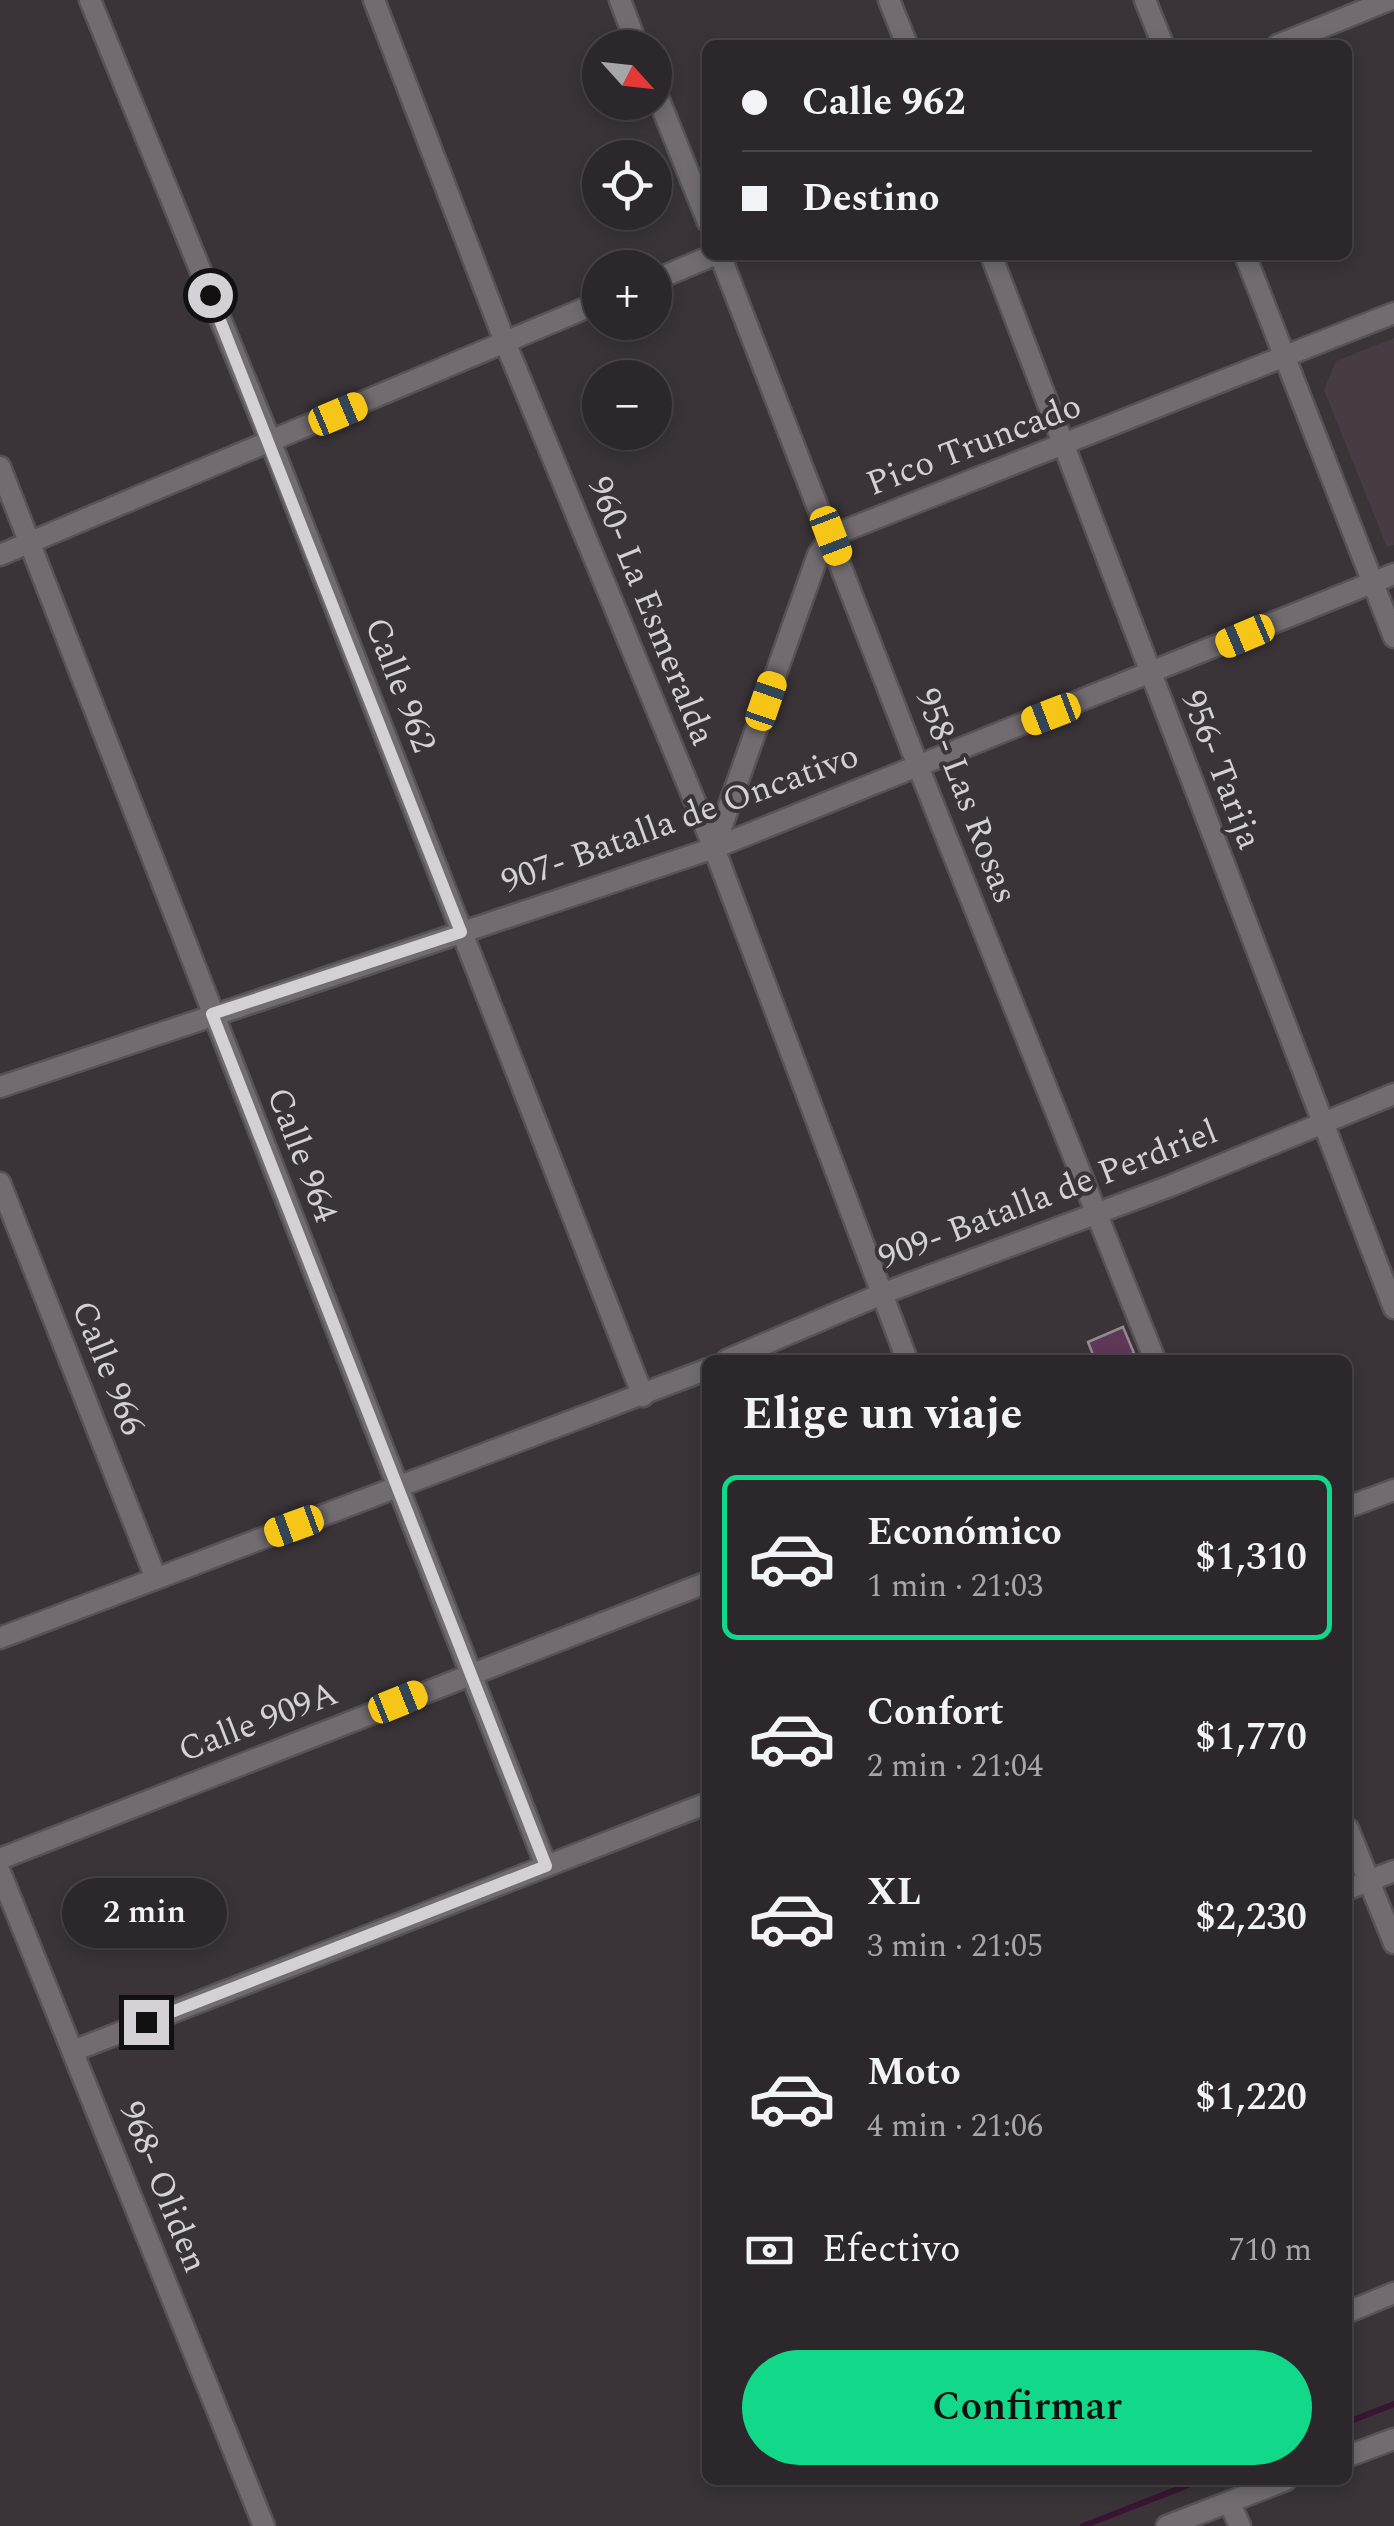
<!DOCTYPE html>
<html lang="es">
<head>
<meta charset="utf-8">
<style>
	:root { --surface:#2c272a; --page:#383336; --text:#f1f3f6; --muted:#a6a5a8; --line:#484447; --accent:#12d98a }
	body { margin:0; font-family:Spectral,serif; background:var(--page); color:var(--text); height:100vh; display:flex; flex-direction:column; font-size:38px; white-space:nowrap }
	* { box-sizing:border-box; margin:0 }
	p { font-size:32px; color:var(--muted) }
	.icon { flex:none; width:55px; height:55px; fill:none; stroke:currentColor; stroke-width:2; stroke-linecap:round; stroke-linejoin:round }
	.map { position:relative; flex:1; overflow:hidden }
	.sheet { position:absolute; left:702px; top:1355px; width:650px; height:1130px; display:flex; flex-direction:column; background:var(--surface); border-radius:15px; box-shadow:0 5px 15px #0003,0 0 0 2px var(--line) }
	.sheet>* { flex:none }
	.banner { position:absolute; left:702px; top:40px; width:650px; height:220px; border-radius:15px; box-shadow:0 5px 15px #0003,0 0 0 2px var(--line); display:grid; align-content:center; height:220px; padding:0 40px; background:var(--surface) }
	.needle { width:65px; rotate:117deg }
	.fabs { position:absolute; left:582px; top:30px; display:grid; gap:20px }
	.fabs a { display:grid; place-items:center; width:90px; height:90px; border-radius:50%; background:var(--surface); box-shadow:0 5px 15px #0003,0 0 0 2px var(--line); font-size:50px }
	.end { position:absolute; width:45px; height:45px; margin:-22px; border:12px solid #d4d0d3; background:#111; box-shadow:0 0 0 5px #111 }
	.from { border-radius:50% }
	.bubble { position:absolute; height:70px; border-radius:35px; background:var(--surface); box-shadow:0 5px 15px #0003,0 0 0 2px var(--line); font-size:32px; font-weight:600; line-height:70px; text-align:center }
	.car { position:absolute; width:30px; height:60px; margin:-30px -15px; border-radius:12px; box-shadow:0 0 8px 2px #0007; background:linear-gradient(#f5c518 24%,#345 0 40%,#f5c518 0 76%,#345 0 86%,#f5c518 0) }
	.banner b { display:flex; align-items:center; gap:35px; height:95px; font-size:38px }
	.banner b+b { border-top:2px solid var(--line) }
	.banner i { width:25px; height:25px; background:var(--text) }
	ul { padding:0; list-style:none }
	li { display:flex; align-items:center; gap:30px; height:165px; margin:0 20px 15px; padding:0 20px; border:5px solid transparent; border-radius:15px }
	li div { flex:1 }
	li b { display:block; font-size:38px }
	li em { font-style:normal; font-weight:600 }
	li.selected { border-color:var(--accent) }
	li>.icon { width:90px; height:90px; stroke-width:1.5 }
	h2 { padding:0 40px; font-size:45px; line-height:120px }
	.pay { display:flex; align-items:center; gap:25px; height:110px; padding:0 40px; font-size:38px }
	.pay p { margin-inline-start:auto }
	.primary-button { display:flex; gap:20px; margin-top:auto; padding:20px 40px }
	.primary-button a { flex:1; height:115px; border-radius:60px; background:var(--accent); color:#111; font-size:40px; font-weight:600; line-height:115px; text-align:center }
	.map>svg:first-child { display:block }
</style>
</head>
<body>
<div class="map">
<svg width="1394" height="2526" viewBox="0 0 1394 2526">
	<rect width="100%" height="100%" fill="#3a3438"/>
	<path fill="#473c44" d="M1394 338V545L1387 547 1324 390 1336 361Z"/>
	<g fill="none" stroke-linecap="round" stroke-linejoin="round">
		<g stroke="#381532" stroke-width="6">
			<path d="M1348 2422 1394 2404"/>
			<path d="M1083 2526 1201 2480"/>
		</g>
	</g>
	<path fill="#5e3856" stroke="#918a8f" stroke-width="2.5" d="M1123 1327 1134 1353 1117 1360H1095L1088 1342Z"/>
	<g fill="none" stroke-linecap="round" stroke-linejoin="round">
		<defs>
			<g id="street">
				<path d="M90 0 271 443 643 1396"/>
				<path d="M374 0 505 342 714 848 907 1360"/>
				<path d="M620 0 638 48"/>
				<path d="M889 0 907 45"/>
				<path d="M1145 0 1163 45"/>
				<path d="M1278 45 1389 0"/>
				<path d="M655 90 708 222"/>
				<path d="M720 255 918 766 1155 1360"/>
				<path d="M991 255 1394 1308"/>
				<path d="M1245 255 1394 637"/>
				<path d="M655 280 714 255"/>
				<path d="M0 467 546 1866"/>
				<path d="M0 555 600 302"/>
				<path d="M714 848 818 555 831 536 1394 313"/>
				<path d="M0 1087 714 848 1394 574"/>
				<path d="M0 1183 155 1576"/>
				<path d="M727 1360 884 1293 1170 1186 1394 1094"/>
				<path d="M1348 1507 1394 1490"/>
				<path d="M0 1638 708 1369"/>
				<path d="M1348 1829 1394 1943"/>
				<path d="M0 1859 708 1582"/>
				<path d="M0 1872 264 2526"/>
				<path d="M1348 1889 1394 1871"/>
				<path d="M73 2051 708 1803"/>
				<path d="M1348 2312 1394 2293"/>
				<path d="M1348 2456 1394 2439"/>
				<path d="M1229 2502 1240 2526"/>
				<path d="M1167 2526 1286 2480"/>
			</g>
		</defs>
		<use href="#street" stroke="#575255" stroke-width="25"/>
		<use href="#street" stroke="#726c70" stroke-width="20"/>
	</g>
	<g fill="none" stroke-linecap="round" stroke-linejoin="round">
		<path stroke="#d4d0d3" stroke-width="12" d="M146 2022 546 1866 212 1014 461 932 210 295"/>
	</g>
	<g text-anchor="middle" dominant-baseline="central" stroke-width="8" stroke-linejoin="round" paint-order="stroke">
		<g font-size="35" fill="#d4d0d3" stroke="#3a3438">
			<text transform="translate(974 445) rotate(-21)">Pico Truncado</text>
			<text transform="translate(651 611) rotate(68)">960- La Esmeralda</text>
			<text transform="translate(400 685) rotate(69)">Calle 962</text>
			<text transform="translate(1221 770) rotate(69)">956- Tarija</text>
			<text transform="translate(966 796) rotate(69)">958- Las Rosas</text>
			<text transform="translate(680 819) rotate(-20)">907- Batalla de Oncativo</text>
			<text transform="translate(302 1155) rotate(69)">Calle 964</text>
			<text transform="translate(1048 1195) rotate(-21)">909- Batalla de Perdriel</text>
			<text transform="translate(108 1368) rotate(68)">Calle 966</text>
			<text transform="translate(258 1722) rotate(-21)">Calle 909A</text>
			<text transform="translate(163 2187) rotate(68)">968- Oliden</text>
		</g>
	</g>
</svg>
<div class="fabs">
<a><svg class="needle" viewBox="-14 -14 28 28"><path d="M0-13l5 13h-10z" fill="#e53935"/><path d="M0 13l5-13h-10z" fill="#a6a5a8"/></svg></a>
<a><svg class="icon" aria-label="locate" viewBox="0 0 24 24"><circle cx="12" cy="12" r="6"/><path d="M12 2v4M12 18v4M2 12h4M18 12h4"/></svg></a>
<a>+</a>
<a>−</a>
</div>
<i class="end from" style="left:210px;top:295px"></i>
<i class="end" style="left:146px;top:2022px"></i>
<div class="bubble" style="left:62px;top:1878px;width:165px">2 min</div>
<i class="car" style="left:338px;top:414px;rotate:67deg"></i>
<i class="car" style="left:831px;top:536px;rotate:159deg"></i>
<i class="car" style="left:1245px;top:636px;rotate:247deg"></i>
<i class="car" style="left:766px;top:701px;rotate:19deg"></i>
<i class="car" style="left:1051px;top:714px;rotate:249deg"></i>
<i class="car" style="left:294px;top:1526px;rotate:250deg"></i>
<i class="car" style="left:398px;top:1702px;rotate:68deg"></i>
<div class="banner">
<b><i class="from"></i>Calle 962</b>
<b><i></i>Destino</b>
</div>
<section class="sheet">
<h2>Elige un viaje</h2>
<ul>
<li class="selected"><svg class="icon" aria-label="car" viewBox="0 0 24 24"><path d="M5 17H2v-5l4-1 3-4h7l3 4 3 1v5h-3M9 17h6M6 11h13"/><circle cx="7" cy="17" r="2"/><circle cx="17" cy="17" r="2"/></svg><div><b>Económico</b><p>1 min · 21:03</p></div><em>$1,310</em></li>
<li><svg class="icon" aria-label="car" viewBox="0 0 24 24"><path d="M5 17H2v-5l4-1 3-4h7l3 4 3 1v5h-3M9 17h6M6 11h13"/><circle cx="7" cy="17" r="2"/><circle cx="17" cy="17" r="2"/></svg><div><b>Confort</b><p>2 min · 21:04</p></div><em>$1,770</em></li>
<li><svg class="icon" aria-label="car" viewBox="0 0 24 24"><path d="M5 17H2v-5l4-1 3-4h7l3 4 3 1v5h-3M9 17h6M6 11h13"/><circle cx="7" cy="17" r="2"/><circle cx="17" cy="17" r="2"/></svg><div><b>XL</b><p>3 min · 21:05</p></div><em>$2,230</em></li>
<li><svg class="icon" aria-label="car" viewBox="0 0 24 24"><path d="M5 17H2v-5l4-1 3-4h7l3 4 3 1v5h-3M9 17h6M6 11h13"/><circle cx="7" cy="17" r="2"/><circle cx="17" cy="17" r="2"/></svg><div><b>Moto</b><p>4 min · 21:06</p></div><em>$1,220</em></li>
</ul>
<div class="pay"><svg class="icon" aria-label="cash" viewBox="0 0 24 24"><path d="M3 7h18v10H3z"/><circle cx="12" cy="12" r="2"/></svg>Efectivo<p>710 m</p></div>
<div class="primary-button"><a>Confirmar</a></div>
</section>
</div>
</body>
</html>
